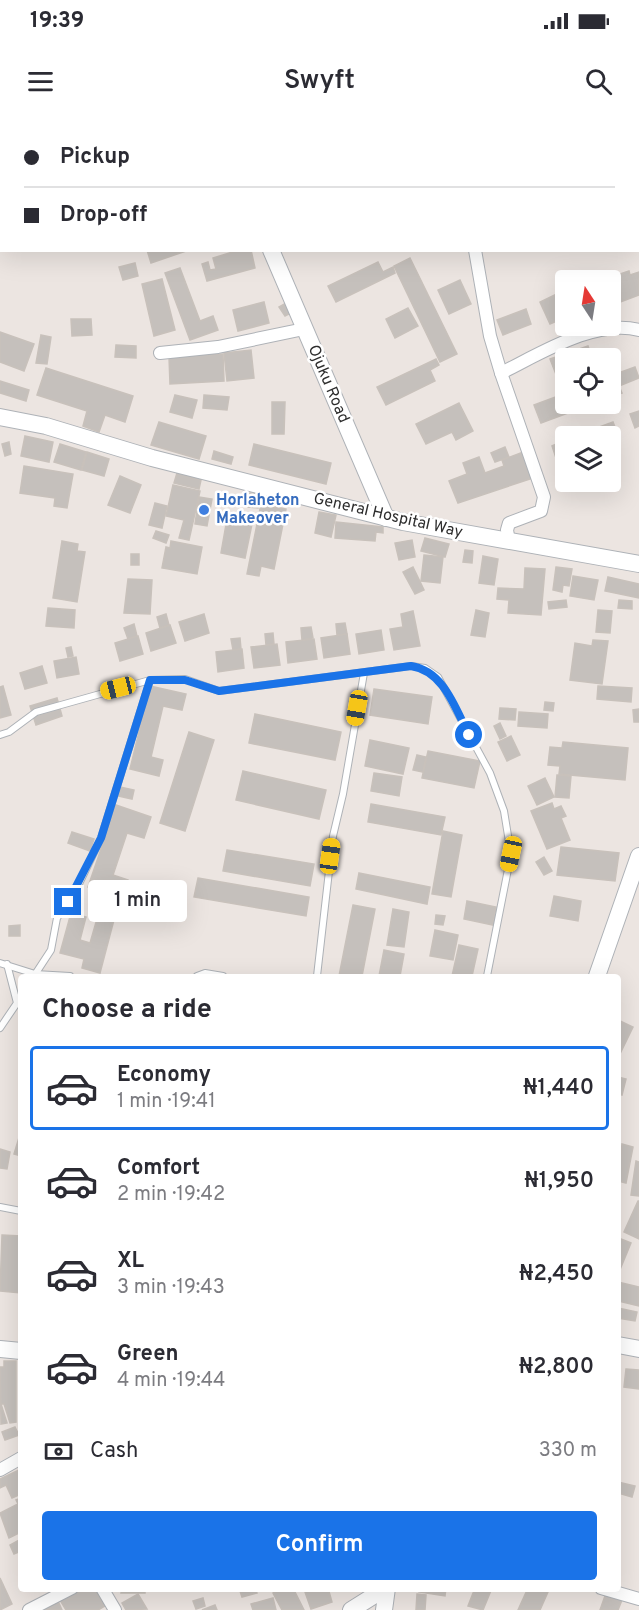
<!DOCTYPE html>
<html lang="en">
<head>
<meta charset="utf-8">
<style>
	:root { --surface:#fff; --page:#f2f2f3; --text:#2b2b33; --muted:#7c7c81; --line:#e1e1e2; --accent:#1a73e8 }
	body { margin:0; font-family:Overpass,sans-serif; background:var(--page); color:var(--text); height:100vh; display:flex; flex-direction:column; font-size:22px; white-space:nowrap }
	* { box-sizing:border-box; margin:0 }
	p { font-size:20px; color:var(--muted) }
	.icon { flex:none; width:33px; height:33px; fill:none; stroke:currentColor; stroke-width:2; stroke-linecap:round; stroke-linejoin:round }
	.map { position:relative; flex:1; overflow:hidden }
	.details { position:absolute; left:18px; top:854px; width:603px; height:618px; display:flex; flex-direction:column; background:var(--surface); border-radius:6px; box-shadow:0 6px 24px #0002 }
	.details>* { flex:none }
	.hud { position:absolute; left:0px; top:0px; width:639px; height:132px; box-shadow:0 6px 24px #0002; display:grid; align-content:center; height:132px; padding:0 24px; background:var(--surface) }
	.needle { width:39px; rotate:348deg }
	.tools { position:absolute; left:555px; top:150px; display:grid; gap:12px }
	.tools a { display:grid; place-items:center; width:66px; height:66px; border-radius:6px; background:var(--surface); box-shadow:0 6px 24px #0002; font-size:30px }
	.end { position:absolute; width:27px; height:27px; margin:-14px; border:8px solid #1a73e8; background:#fff; box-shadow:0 0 0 3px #fff }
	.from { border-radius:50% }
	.bubble { position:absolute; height:42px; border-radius:6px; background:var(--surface); box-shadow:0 6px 24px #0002; font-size:20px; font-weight:600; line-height:42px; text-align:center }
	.car { position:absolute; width:18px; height:36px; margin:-18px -9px; border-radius:8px; box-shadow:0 0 4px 2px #0007; background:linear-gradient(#f5c518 24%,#345 0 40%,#f5c518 0 76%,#345 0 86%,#f5c518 0) }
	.hud b { display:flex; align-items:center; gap:21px; height:57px; font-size:22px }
	.hud b+b { border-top:2px solid var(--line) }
	.hud i { width:15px; height:15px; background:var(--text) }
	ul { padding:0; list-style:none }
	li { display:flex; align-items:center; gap:18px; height:84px; margin:0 12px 9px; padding:0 12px; border:3px solid transparent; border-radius:6px }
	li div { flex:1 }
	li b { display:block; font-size:22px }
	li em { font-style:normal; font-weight:600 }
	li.current { border-color:var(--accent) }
	li>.icon { width:54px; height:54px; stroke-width:1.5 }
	h2 { padding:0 24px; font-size:27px; line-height:72px }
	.pay { display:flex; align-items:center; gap:15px; height:66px; padding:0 24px; font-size:22px }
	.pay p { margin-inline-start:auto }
	.action { display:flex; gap:12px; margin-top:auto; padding:12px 24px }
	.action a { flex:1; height:69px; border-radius:6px; background:var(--accent); color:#fff; font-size:24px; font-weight:600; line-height:69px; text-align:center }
	.status { display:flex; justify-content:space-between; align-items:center; height:42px; padding:0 30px; background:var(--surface); direction:ltr }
	.status svg { height:16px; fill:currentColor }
	header { display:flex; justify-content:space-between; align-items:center; height:78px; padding:0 24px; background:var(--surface); font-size:27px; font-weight:600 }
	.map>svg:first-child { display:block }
</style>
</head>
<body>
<div class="status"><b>19:39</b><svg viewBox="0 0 49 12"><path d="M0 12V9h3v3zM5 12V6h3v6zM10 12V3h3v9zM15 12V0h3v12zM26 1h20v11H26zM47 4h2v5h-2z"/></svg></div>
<header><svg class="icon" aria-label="menu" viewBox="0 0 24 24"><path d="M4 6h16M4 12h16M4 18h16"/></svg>Swyft<svg class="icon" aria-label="search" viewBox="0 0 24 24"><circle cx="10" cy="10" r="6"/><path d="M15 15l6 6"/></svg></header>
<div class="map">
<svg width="639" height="1490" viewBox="0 0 639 1490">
	<rect width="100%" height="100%" fill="#ece5e1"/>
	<g fill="#c5c0bc" stroke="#c8c1bb" stroke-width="1.5">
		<path d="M140 0H172L139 2Z"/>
		<path d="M147 130H189L151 143Z"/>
		<path d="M239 130H251L255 148 207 161 202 144 208 142 210 150 216 149 213 138Z"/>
		<path d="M410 138 457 234 440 242 394 146Z"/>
		<path d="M378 142 383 152 393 147 395 153 336 182 328 166Z"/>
		<path d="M135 143 138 156 123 160 119 147Z"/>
		<path d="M180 148 200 201 213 196 218 210 190 220 165 153Z"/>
		<path d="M629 151 630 155 639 152V175L610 186V166L619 162 617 155Z"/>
		<path d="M162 159 175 210 154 216 142 164Z"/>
		<path d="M460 160 471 184 449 194 438 170Z"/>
		<path d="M563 171 566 197 550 204 540 182Z"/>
		<path d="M264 182 269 203 238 211 233 190Z"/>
		<path d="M286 183 291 193 285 196 279 187Z"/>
		<path d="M408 188 418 206 395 218 386 199Z"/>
		<path d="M526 189 531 204 503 215 497 200Z"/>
		<path d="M71 199H91L92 215 72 216Z"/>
		<path d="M0 212 34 224 24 251 0 242Z"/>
		<path d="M41 215 51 217 47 244 36 243Z"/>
		<path d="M116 225 136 226V238L115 237Z"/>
		<path d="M588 226 592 238H566V255L557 257 550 239Z"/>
		<path d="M251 230 254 258 227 261 224 233Z"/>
		<path d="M223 234 224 261 170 264 169 237Z"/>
		<path d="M436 239 439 245 430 250 435 261 386 285 377 267Z"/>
		<path d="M635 247 639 258 619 266 622 273 610 277V256Z"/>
		<path d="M46 248 133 276 125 302 105 295 99 312 83 306 87 291 37 275Z"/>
		<path d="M0 261 29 270 26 281 0 273Z"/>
		<path d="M566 273V284H592L541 303 534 285Z"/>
		<path d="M175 275 197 280 192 298 170 292Z"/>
		<path d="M204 275 229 277 227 290 203 288Z"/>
		<path d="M272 282H285L284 314H272Z"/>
		<path d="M459 283 473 311 456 320 452 312 426 324 416 304Z"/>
		<path d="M639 291V306L635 308 630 294Z"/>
		<path d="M159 302 206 316 199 339 151 325Z"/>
		<path d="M613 302 619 317 610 320V316H575Z"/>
		<path d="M570 308 573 316H566V337L557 341 552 326 563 321 559 312Z"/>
		<path d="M25 316 53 322 49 342 21 336Z"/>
		<path d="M9 322 11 334 5 336 2 324Z"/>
		<path d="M60 324 86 332 81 350 54 342Z"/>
		<path d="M254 324 331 343 326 364 249 345Z"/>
		<path d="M505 327 509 337 495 342 491 333Z"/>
		<path d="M214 331 233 337 231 344 212 339Z"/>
		<path d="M526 331 536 357 458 383 449 361 467 354 463 343 479 337 485 353 504 346 502 340Z"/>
		<path d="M87 332 109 339 104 356 82 350Z"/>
		<path d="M24 346 73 354 67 388 54 386 55 378 20 373Z"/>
		<path d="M177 353 201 360 199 369 174 363Z"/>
		<path d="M120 356 141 365 130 393 108 385Z"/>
		<path d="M173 365 200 371 189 420 179 418 184 400 166 396Z"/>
		<path d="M250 373 260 374 258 388 248 387Z"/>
		<path d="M199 377 212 379 207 406 195 404Z"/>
		<path d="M155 383 167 386 162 408 149 405Z"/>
		<path d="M261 384 286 389 274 449 261 446 259 456 247 454Z"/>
		<path d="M319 392 336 395 331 417 315 413Z"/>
		<path d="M227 399 252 404 245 438 221 433Z"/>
		<path d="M336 402 383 407V413L376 412 375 421 335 418Z"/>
		<path d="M156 411 169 415 166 423 153 418Z"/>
		<path d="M425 418 449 424 445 437 421 431Z"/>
		<path d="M412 420 415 437 399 440 395 423Z"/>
		<path d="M62 421 78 424 77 431 85 432 77 482 53 478Z"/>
		<path d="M171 421 202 427 197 454 162 448 166 427 170 428Z"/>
		<path d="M465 430 473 431 472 443 463 442Z"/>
		<rect x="131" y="434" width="8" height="11"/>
		<path d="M424 435 443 437 440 463 421 461Z"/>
		<path d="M483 436 498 439 494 465 479 463Z"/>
		<path d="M413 447 424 470 415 474 403 452Z"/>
		<path d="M556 447 572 449 569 466 563 465 562 472 553 470Z"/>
		<path d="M525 448 545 449 541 495 508 493 509 480 497 479 498 468 524 469Z"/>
		<path d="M573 456 598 460 594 480 570 476Z"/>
		<path d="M608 457 639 464V478L605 471Z"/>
		<path d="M128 459 152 460 150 494 124 493Z"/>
		<path d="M566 480 567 487 549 489 548 482Z"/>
		<path d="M619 480 632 481V489L618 488Z"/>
		<path d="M48 488 75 490 74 508 46 506Z"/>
		<path d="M476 490 489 493 485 517 471 515Z"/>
		<path d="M598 490 612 491 610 513 596 512Z"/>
		<path d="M413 491 420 526 394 530 390 509 403 507 401 494Z"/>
		<path d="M166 494 169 505 160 508 157 497Z"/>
		<path d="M204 494 209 513 185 521 179 502Z"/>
		<path d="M345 503 347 514 337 515 336 504Z"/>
		<path d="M134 504 137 516 128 519 124 508Z"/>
		<path d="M170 505 176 523 151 531 146 513Z"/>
		<path d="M311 507 313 518 302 520 301 508Z"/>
		<path d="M381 510 384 530 359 534 356 514Z"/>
		<path d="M273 513 274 524 266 525 265 514Z"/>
		<path d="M347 514 350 534 324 538 321 518Z"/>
		<path d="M138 516 143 534 120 541 115 523Z"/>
		<path d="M240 518 241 529 233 530 231 519Z"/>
		<path d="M314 519 317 539 288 543 286 522Z"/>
		<path d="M593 520 608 521 602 564 570 560 575 523 592 526Z"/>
		<path d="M277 524 280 545 254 548 251 527Z"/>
		<path d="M71 527 73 536 68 537 66 528Z"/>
		<path d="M242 529 244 548 218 552 216 532Z"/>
		<path d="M76 537 79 554 57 558 54 541Z"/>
		<path d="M42 546 47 563 25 569 20 553Z"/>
		<path d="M3 566 11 595 0 598V567Z"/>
		<path d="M150 566 186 574 182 590 163 586 151 637 163 640 159 656 130 649Z"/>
		<path d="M598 566 632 568 631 582 597 579Z"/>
		<path d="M374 569 432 577 428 604 370 595Z"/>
		<path d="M57 578 62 596 36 605 30 586Z"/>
		<path d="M545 582 554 583 553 591 544 590Z"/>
		<path d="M500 588 516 589 515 600 499 599Z"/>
		<path d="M639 589V602H634L633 590Z"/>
		<path d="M519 592 548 594 547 608 518 606Z"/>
		<path d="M255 594 341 612 335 640 249 623Z"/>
		<path d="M500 603 506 616 500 619 494 606Z"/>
		<path d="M189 612 214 620 185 711 160 703Z"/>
		<path d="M511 616 520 635 507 641 498 622Z"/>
		<path d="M370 620 409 628 403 654 365 646Z"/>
		<path d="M563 622 628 628 625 660 559 654 560 646 548 645 550 627 562 628Z"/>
		<path d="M428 631 480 641 474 668 422 658Z"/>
		<path d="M417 635 426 637 423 652 413 650Z"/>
		<path d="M243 651 326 670 319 699 236 680Z"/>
		<path d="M374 653 402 657 399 676 371 671Z"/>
		<path d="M557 655 571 656 569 678 555 677Z"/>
		<path d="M545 658 554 677 537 685 528 666Z"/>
		<path d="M120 667 134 670 132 679 118 676Z"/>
		<path d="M552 683 554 689 561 686 566 696 561 698 570 720 547 729 531 691Z"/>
		<path d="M371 684 445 697 441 715 368 702Z"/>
		<path d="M116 685 151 697 144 718 127 713 113 755 128 760 121 778 88 767Z"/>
		<path d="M443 711 462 715 451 777 432 774Z"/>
		<path d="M72 712 94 719 90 731 68 723Z"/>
		<path d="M561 727 619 733 615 761 557 755Z"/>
		<path d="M227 730 314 744 310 766 223 751Z"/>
		<path d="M544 737 552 751 544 755 536 742Z"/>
		<path d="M359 753 430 767 427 784 356 769Z"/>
		<path d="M198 758 309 777 306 796 194 777Z"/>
		<path d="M54 771H63V784L54 785Z"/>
		<path d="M554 776 581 781 578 801 550 796Z"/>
		<path d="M467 781 496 787 493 805 464 799Z"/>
		<path d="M353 785 375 789 362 856H339Z"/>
		<path d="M393 789 409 792 404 827 387 825Z"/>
		<path d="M99 792 115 796 100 853 82 848 84 839 60 833 71 793 86 797 80 820 90 823Z"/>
		<path d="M436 795 445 796 443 805 435 804Z"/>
		<path d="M20 805V816H9V806Z"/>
		<path d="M435 810 458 815 453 840 430 836Z"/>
		<path d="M459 825 478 829 472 856H452Z"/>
		<path d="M384 830 404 834 400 856H379Z"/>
		<path d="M618 900 633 907 618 938Z"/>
		<path d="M618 957 626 959 622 975 618 974Z"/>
		<path d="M21 1011V1036L14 1034Z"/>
		<path d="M622 1024 633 1027 626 1063 618 1061Z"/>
		<path d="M0 1029 10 1032 7 1049 0 1048Z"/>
		<path d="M636 1041 639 1042V1076L631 1075Z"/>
		<path d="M638 1081H639V1119L624 1112Z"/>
		<path d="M2 1115 21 1116V1173L0 1171Z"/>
		<path d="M621 1119 631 1123 619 1152 618 1127Z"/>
		<path d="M618 1162 639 1167V1186L618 1181Z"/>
		<path d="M618 1188 637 1192 635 1201 618 1198Z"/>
		<path d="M4 1241H16V1302L10 1303 4 1284H1L7 1303 1 1304 0 1247H4Z"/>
		<path d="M626 1249 639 1250V1269L624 1267Z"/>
		<path d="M15 1307 19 1315 5 1320 2 1312Z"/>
		<path d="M21 1349V1374L12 1378 6 1365 0 1368V1359Z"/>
		<path d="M618 1362 635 1366 632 1377 618 1373Z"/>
		<path d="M21 1378V1412L9 1418 0 1393 18 1384 16 1380Z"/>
		<path d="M21 1419V1431L14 1434 10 1425Z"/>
		<path d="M0 1458 12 1484 0 1490Z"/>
		<path d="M82 1468H95L105 1486 98 1490H66L60 1480Z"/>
		<path d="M122 1468H145V1473H121Z"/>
		<path d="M239 1468H255L257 1473 242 1477Z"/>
		<path d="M282 1468H293L304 1490H282L273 1473Z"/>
		<path d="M316 1468H328L332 1482 311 1489 305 1472Z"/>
		<path d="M420 1468H446L445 1476 419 1472Z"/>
		<path d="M475 1468H492L483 1490 468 1486Z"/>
		<path d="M528 1468H539L548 1472 540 1490H518Z"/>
		<path d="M606 1473 622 1480 618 1490H600Z"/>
		<path d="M138 1474 147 1489 126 1490 122 1483Z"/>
		<path d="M417 1474 426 1475 425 1490H416Z"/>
		<path d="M203 1478 205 1486 196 1489 193 1481Z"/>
		<path d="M273 1478 276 1490H253L251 1484Z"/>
		<path d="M58 1481 62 1490H43V1488Z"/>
		<path d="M215 1485 217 1490H202Z"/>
	</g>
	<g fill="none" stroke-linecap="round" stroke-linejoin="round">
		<defs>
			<g id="lane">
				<path d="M0 615 9 612 36 592 150 560 185 559 219 571 411 546 425 548 438 557 490 653 504 691 511 734 487 856"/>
				<path d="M0 843 35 854 70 856"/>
				<path d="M34 856 51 830 57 798 78 766 101 718 150 560"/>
				<path d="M197 856 205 853 223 856"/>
				<path d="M317 856 333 716 343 674 364 553"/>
				<path d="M0 908 17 883 7 844"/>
				<path d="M0 1087 21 1091"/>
			</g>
			<g id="street">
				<path d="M435 0V2"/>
				<path d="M475 130 490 216 501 253 544 377 541 391 509 403 507 410 509 421"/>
				<path d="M160 233 218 227 304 209"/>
				<path d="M501 253C538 235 596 198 639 210"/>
				<path d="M0 1350 21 1338"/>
				<path d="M102 1468 115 1490"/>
				<path d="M601 1468 639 1479"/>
				<path d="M29 1490 72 1468"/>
			</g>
			<g id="secondary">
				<path d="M212 0V2"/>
				<path d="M271 130 386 398"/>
				<path d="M0 297 46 306 152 338 403 402 639 444"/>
				<path d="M597 856 639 736"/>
				<path d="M618 1225 639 1229"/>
				<path d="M0 1229 21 1231"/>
				<path d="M351 1490 386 1468"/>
				<path d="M384 1490 387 1468"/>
			</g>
		</defs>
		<use href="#lane" stroke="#aeb2b7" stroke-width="8"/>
		<use href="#street" stroke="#aeb2b7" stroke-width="14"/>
		<use href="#secondary" stroke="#aeb2b7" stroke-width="18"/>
		<use href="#lane" stroke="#fff" stroke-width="6"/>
		<use href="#street" stroke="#fff" stroke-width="12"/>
		<use href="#secondary" stroke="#fff" stroke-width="16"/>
	</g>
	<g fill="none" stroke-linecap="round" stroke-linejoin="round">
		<path stroke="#1a73e8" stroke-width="8" d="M68 782 101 718 150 560H185L219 571 411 546C444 551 455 588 469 615"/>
	</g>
	<circle fill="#3f7fe0" stroke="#fff" stroke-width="2" cx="204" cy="390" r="6"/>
	<g text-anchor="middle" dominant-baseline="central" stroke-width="5" stroke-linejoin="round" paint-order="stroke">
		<g font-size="16" fill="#2d2d2d" stroke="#fff">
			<text transform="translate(328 264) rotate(67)">Ojuku Road</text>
			<text transform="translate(388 396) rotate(13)">General Hospital Way</text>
		</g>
		<g font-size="16" font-weight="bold" fill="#366cbe" stroke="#fff" text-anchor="start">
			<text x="216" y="381">Horlaheton<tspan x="216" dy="18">Makeover</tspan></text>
		</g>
	</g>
</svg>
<div class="tools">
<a><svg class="needle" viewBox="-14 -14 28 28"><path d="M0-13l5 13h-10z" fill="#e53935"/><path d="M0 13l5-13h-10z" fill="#7c7c81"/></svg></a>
<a><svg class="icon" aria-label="locate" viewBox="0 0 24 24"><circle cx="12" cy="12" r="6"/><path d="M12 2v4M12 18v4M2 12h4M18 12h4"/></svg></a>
<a><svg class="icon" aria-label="layers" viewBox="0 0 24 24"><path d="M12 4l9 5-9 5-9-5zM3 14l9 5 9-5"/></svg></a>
</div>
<i class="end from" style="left:469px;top:615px"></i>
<i class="end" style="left:68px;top:782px"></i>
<div class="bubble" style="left:88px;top:760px;width:99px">1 min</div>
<i class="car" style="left:118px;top:568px;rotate:256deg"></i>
<i class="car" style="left:357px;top:588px;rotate:190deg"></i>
<i class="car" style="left:511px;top:734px;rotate:192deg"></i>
<i class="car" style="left:330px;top:736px;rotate:8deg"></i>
<div class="hud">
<b><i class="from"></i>Pickup</b>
<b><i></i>Drop-off</b>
</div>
<section class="details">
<h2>Choose a ride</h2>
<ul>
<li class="current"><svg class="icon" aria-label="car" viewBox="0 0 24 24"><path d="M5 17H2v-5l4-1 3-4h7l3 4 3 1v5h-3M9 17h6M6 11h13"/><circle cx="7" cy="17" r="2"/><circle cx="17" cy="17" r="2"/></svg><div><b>Economy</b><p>1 min · 19:41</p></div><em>₦1,440</em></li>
<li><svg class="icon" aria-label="car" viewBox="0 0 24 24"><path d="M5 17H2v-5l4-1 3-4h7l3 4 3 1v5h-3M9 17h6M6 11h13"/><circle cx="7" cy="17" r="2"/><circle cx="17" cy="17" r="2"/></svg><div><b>Comfort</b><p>2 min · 19:42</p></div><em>₦1,950</em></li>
<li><svg class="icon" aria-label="car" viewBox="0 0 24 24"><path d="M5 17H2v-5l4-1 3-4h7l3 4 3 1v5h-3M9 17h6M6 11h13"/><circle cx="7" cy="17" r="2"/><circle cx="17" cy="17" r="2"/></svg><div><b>XL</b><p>3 min · 19:43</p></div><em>₦2,450</em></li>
<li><svg class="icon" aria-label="car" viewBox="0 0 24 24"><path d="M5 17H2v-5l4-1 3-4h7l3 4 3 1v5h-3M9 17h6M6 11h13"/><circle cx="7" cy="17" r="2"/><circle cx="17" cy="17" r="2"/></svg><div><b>Green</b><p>4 min · 19:44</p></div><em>₦2,800</em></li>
</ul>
<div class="pay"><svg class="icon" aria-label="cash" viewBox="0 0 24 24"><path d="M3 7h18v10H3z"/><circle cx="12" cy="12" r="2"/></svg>Cash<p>330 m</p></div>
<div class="action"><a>Confirm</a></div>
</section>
</div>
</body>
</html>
